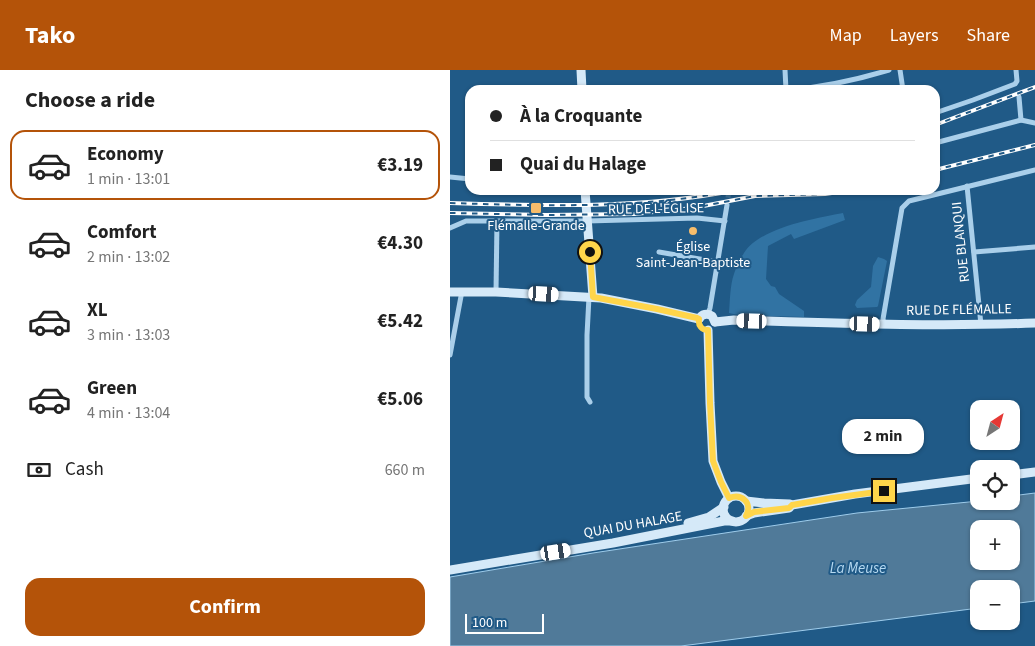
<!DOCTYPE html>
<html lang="en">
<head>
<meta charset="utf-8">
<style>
	:root { --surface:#fff; --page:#f2f2f2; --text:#222; --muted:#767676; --line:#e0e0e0; --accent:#b45309 }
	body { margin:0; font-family:"Source Sans 3",sans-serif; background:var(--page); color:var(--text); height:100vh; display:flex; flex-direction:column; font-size:19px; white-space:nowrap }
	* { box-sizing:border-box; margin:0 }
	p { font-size:16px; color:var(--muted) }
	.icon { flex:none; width:28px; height:28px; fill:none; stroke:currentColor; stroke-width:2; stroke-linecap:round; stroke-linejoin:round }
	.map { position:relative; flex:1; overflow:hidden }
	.panel { display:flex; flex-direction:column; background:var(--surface); width:450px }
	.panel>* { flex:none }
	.guide { position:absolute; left:15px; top:15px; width:475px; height:110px; border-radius:15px; box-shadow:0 1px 4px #0004; display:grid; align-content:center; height:110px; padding:0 25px; background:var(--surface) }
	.needle { width:32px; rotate:36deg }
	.buttons { position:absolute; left:520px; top:330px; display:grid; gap:10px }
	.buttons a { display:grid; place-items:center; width:50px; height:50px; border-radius:10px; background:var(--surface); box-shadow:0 1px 4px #0004; font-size:25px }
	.scale { position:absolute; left:15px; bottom:12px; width:79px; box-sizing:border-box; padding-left:5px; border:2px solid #fff; border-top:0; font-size:14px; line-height:18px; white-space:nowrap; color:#fff; -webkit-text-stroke:4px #205a87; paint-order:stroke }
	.end { position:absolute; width:22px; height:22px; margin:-11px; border:6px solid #ffd54a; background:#111; box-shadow:0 0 0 2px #111 }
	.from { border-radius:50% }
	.bubble { position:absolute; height:35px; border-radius:15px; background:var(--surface); box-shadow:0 1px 4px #0004; font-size:16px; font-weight:700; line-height:35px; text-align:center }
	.car { position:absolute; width:15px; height:30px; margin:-15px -8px; border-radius:6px; box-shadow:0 0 4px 1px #0007; background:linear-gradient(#fff 24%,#345 0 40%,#fff 0 76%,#345 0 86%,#fff 0) }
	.guide b { display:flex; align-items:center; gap:18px; height:48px; font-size:19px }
	.guide b+b { border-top:1px solid var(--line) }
	.guide i { width:12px; height:12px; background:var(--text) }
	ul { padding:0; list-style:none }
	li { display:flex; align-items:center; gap:15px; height:70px; margin:0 10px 8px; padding:0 15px; border:2px solid transparent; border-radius:15px }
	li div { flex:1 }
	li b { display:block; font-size:19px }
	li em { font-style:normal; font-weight:700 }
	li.active { border-color:var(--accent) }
	li>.icon { width:45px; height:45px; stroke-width:1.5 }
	h2 { padding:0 25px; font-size:22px; line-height:60px }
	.pay { display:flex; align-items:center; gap:12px; height:55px; padding:0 25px; font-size:19px }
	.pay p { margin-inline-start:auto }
	.cta { display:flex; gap:10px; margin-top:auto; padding:10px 25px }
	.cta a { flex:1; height:58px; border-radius:15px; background:var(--accent); color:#fff; font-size:20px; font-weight:700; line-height:58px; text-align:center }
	header { display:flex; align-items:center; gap:30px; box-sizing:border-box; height:70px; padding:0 25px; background:var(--accent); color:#fff }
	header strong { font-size:24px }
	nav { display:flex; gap:28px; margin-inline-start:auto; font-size:18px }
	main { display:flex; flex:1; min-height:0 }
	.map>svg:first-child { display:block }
</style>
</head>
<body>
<header>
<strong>Tako</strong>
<nav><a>Map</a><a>Layers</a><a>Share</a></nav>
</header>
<main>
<section class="panel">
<h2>Choose a ride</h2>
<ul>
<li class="active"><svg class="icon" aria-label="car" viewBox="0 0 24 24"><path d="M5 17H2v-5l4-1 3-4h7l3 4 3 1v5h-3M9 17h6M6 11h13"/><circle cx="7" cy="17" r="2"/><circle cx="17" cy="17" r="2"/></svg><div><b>Economy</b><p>1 min · 13:01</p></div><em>€3.19</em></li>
<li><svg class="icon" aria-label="car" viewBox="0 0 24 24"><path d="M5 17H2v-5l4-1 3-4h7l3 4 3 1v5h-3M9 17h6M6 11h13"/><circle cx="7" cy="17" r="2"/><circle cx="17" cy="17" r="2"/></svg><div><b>Comfort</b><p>2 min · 13:02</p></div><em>€4.30</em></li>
<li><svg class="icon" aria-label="car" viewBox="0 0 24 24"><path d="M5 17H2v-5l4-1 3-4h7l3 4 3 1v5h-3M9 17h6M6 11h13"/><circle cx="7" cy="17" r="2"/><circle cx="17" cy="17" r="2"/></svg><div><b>XL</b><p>3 min · 13:03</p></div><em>€5.42</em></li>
<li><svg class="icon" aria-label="car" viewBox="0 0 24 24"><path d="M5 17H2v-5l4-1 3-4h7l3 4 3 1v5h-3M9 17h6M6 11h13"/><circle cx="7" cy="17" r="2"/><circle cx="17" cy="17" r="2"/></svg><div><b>Green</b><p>4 min · 13:04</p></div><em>€5.06</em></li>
</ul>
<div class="pay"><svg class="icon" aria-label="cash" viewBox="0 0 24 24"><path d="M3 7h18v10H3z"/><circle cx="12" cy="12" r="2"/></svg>Cash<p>660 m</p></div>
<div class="cta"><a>Confirm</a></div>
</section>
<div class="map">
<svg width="585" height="576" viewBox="0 0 585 576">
	<rect width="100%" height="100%" fill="#205a87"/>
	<g fill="#3173a3">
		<path d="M393 143 395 150 344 169 341 164 318 176 316 209 321 216 325 217 329 224 354 241V247L288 245 279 243C280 231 280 215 284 204 286 198 290 189 294 183 309 158 366 148 393 143Z"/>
		<path d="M428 187 434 189 437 191 428 236 427 237 407 238 405 235 407 230 421 217 423 196Z"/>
	</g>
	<path fill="#507a99" stroke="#9ecceb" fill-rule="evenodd" d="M585 423V531L561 534V519H529V538L231 576H0V507L143 483 407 443 529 431H561V426ZM529 459H561V491H529Z"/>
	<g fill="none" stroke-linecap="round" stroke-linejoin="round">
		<path stroke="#417399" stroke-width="5" stroke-dasharray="5 2.5" stroke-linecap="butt" d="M277 135 279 120"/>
		<g stroke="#aacfea" stroke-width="5">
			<path d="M335 0 336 20"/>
			<path d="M450 0 453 20"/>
			<path d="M339 20C373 17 406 10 439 0"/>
			<path d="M569 27 571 50"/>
			<path d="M485 43 523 30 565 14 567 11 566 0"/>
			<path d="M485 73 571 50 585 53"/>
			<path d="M0 107 20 109"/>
			<path d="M517 116 531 255"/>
			<path d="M0 158 16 151H137L247 148 275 151"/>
			<path d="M209 182 267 192"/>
			<path d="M524 182 585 177"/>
			<path d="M46 222 47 151"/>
			<path d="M139 227 137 265V327L140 332"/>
			<path d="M258 244 260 238 277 135"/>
			<path d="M434 255 433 249 452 138 459 131 585 100"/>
			<path d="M0 285 12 221"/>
		</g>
		<g stroke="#d5e9f8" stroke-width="9">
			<path d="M131 0 132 20"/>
			<path d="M135 120 143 227"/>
			<path d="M0 222H46L151 228 207 239 249 249"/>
			<path d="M249 249C252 244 257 243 262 246L265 252"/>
			<path d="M265 252 284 250C384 253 485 257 585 253"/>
			<path d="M258 260 260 333 263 391 271 412 279 428"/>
			<path d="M561 405 585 402"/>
			<circle cx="286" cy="439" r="13"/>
			<path d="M296 431 314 433 340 434"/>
			<path d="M296 446 304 443 339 438 342 435 405 424 529 408"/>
			<path d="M238 453 259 447 274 437"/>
			<path d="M0 500 163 473 274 451H282"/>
		</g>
		<defs>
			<g id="rail">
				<path d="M485 55 585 17"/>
				<path d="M485 100 585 75"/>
				<path d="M0 133C96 136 193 139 287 120"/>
				<path d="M0 143 96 145 184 144 243 138 305 126 375 124 402 120"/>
			</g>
		</defs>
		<use href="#rail" stroke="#fff" stroke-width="4"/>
		<use href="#rail" stroke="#205a87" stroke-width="2" stroke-dasharray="5.5" stroke-linecap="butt"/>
	</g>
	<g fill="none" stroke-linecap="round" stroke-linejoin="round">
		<path stroke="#ffd54a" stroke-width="6" d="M140 182 143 227 207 239 247 248 249 249C248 256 252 260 258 260L260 333 263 391 271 412 279 428C292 423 303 433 296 446L304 442 339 438 342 435 382 428 434 421"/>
	</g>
	<g fill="#f7bd6b" stroke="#205a87" stroke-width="2">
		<rect x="80" y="132" width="12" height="12" rx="2.5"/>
		<circle cx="243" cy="161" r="5"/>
	</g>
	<g text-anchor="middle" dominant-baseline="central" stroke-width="4" stroke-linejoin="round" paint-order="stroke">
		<g font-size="14" fill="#fff" stroke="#205a87">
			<text transform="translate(206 139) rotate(-1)">RUE DE L'ÉGLISE</text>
			<text transform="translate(511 172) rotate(-96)">RUE BLANQUI</text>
			<text transform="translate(509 240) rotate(-1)">RUE DE FLÉMALLE</text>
			<text transform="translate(183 455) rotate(-10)">QUAI DU HALAGE</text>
		</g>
		<g font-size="14" fill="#fff" stroke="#205a87">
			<text x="86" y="156">Flémalle-Grande</text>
			<text x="243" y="177">Église<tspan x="243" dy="16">Saint-Jean-Baptiste</tspan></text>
		</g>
		<g font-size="15" font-style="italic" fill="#b6d9f1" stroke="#205a87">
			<text x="408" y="498">La Meuse</text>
		</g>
	</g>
</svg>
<div class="buttons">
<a><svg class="needle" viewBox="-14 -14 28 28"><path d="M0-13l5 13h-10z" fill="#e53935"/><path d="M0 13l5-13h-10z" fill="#767676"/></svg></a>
<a><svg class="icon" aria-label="locate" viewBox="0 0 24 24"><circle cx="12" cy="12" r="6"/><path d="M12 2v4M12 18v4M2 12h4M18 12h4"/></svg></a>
<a>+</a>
<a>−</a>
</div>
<div class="scale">100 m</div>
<i class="end from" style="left:140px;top:182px"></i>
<i class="end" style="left:434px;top:421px"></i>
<div class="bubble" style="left:392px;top:349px;width:82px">2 min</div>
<i class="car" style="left:94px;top:224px;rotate:93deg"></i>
<i class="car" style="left:302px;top:251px;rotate:272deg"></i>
<i class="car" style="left:415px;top:254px;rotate:92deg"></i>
<i class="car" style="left:106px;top:482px;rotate:81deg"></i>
<div class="guide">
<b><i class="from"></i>À la Croquante</b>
<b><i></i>Quai du Halage</b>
</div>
</div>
</main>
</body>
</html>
